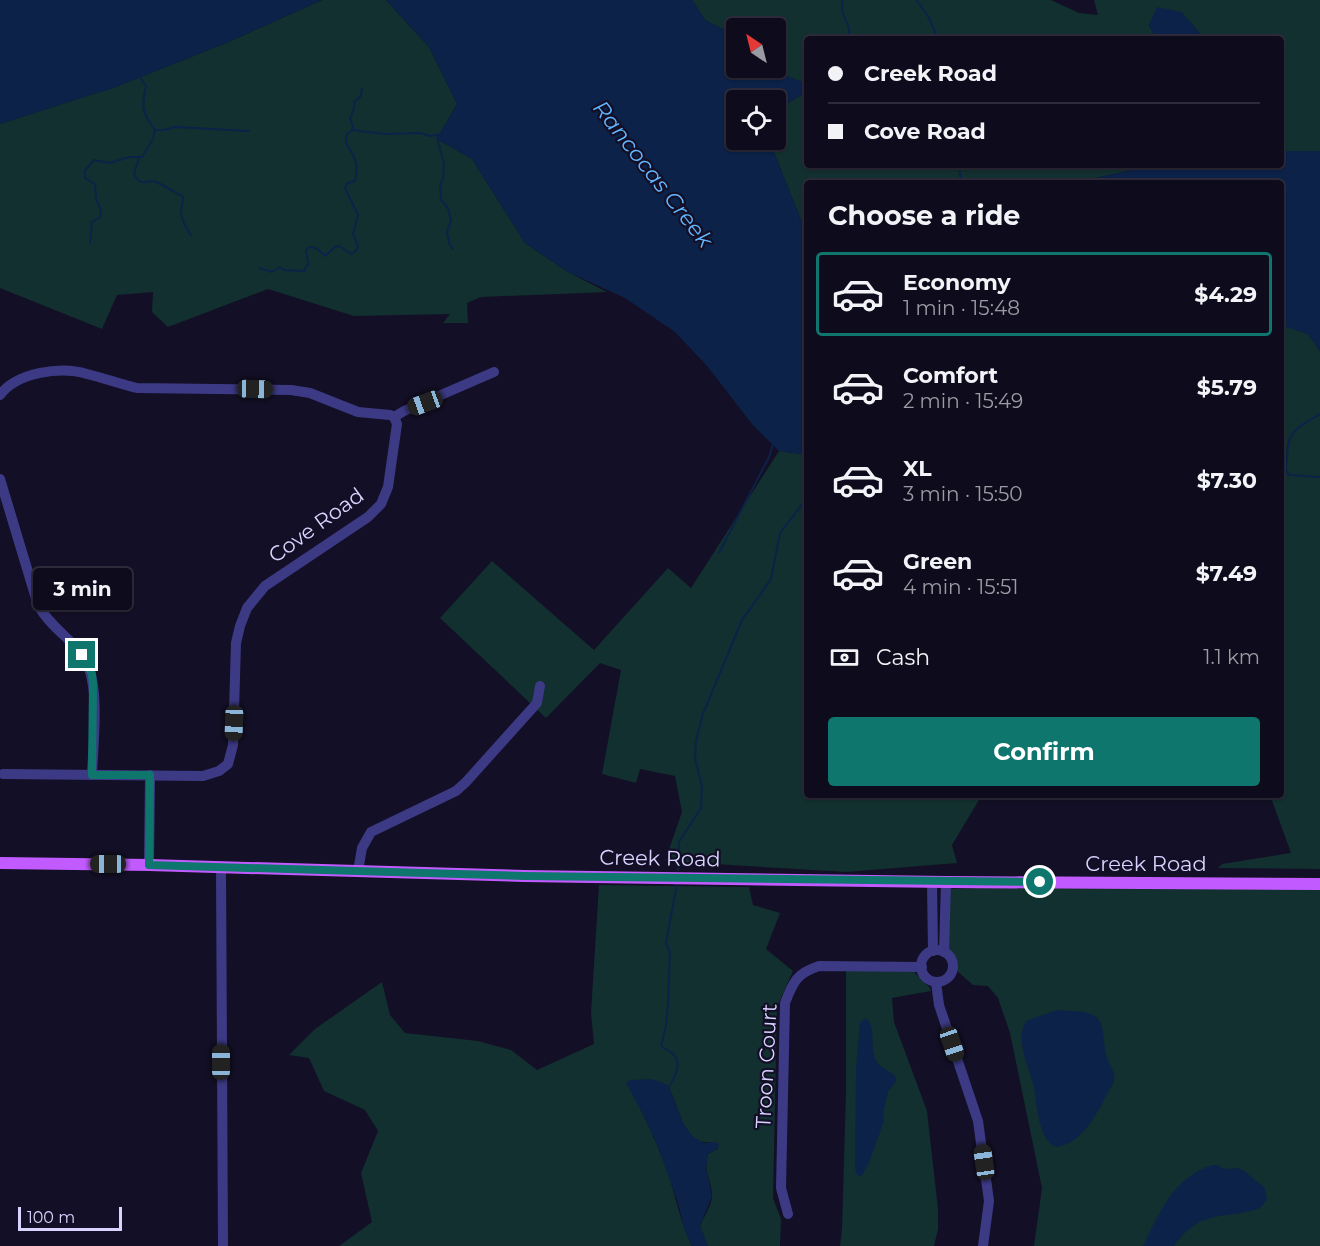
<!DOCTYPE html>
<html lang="en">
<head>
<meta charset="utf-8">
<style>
	:root { --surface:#0e0b1c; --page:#171425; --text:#f1f3f6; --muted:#9b9ba3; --line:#2e2b3b; --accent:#0f766e }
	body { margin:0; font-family:Montserrat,sans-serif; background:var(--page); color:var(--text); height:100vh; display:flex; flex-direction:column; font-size:22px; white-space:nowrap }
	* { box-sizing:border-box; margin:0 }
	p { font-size:20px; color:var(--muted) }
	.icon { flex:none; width:33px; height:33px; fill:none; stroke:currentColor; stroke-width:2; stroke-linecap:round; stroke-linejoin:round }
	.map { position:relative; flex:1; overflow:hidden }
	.drawer { position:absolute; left:804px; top:180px; width:480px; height:618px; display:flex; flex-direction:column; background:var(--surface); border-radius:6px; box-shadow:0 2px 4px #0004,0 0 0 2px var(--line) }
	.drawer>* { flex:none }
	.banner { position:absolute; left:804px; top:36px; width:480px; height:132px; border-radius:6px; box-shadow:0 2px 4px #0004,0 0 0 2px var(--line); display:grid; align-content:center; height:132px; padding:0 24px; background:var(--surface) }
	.needle { width:39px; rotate:325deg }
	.fabs { position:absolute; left:726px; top:18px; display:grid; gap:12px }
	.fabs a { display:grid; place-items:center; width:60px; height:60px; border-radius:6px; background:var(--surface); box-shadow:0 2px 4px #0004,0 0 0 2px var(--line); font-size:30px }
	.scale { position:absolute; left:18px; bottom:15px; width:104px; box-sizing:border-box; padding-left:6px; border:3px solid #d9d4ff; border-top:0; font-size:16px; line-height:21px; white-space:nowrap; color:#d9d4ff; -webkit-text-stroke:4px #130f26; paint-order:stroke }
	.end { position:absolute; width:27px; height:27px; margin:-14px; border:8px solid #0f766e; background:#fff; box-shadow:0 0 0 3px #fff }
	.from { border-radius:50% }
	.bubble { position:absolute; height:42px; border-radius:6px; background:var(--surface); box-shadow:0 2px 4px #0004,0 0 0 2px var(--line); font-size:20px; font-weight:700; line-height:42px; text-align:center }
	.car { position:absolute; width:18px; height:36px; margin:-18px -9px; border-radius:8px; box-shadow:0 0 4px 2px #0007; background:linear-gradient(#222 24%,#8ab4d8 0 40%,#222 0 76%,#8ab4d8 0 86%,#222 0) }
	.banner b { display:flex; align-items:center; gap:21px; height:57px; font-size:22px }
	.banner b+b { border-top:2px solid var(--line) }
	.banner i { width:15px; height:15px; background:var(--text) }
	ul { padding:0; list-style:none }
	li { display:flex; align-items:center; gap:18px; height:84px; margin:0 12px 9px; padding:0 12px; border:3px solid transparent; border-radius:6px }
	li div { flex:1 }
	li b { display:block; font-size:22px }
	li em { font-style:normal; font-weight:700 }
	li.active { border-color:var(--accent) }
	li>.icon { width:54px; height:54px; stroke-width:1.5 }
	h2 { padding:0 24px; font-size:27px; line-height:72px }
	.pay { display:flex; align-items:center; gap:15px; height:66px; padding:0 24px; font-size:22px }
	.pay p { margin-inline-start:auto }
	.cta { display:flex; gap:12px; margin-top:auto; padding:12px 24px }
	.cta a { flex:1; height:69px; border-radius:6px; background:var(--accent); color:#fff; font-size:24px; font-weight:700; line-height:69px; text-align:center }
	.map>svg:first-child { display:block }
</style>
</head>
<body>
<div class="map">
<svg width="1320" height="1246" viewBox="0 0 1320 1246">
	<rect width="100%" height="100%" fill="#130f26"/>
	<g fill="#12302f">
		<path d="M322 0H386L429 47 457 104 437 139 472 159 525 243 568 272 607 292 481 297 467 303 468 323H443L450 314 354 316 268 289 168 327 152 312 153 292 117 295 102 329 0 288V124L118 86 226 43Z"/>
		<path d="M692 0H1051L1079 13 1098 15 1094 0H1320V151H1281V39H1205L1181 12 1149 25 1156 39H807V84L766 68H776V28H736V36L705 20Z"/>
		<path d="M807 92V165H1154L1073 183H807V235L769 140H776L777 109Z"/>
		<path d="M1286 326 1308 334 1320 351V869L1218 868 1222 864 1291 853 1270 795H1281V329Z"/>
		<path d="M779 451 807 455V795H982L952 845 957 863 846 872 665 861 682 812 675 776 640 769 636 783 602 774 621 670 600 663 546 718 440 618 492 561 594 650 668 568 691 588Z"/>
		<path d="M1105 883 1320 887V1246H1034L1042 1188 1010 1033 998 998 988 986 973 985 957 971 956 962 948 948 950 889Z"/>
		<path d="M599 885 749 887 753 905 780 913 766 949 793 971 777 1007 773 1198 781 1219 780 1246H708L700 1227C703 1217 713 1204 712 1194 711 1178 703 1173 708 1154L717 1149 719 1145C713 1141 704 1144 697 1140 679 1128 678 1101 667 1085L628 1084C643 1112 656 1141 667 1170 676 1196 680 1222 692 1246H339L372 1222 361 1173 378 1131 365 1110 324 1091 309 1058 289 1055 315 1029 382 982 390 1015 405 1033 478 1041 511 1050 537 1070 594 1044 591 1013Z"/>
		<path d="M846 970 913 971 930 988 931 991 892 998 894 1022 927 1111 938 1209V1229L934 1246H840L842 1229 846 1091Z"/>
	</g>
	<g fill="#0c2248">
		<path d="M0 0H322L226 43 118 86 0 124Z"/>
		<path d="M386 0H692L705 20 736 36V68H766L807 84V92L777 109 776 112V100H736V140H769L807 235V455L779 451 752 424 707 366 675 332 625 298 568 272 525 243 472 159 437 139 457 104 429 47Z"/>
		<path d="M1157 7 1181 12 1205 39H1156L1149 25Z"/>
		<path d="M1281 151H1320V351L1308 334 1286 327 1281 329V183H1073L1154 165H1281Z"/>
		<path d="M1057 1010C1071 1012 1099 1008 1102 1027 1104 1036 1104 1045 1106 1055 1109 1064 1116 1072 1114 1082 1100 1105 1086 1144 1056 1147 1038 1140 1037 1104 1034 1088 1030 1069 1014 1040 1026 1021Z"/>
		<path d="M866 1018C877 1028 869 1048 876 1060 881 1070 893 1070 897 1080L888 1092 883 1114 884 1121 869 1163 861 1177 856 1174 855 1166 856 1068 860 1022Z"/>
		<path d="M651 1079 662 1082 669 1087 683 1123 692 1136 704 1143 716 1142 719 1145 718 1148 708 1154 706 1168 712 1196 700 1226 708 1246H692L685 1231 677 1200 658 1147 644 1116 626 1083 631 1080Z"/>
		<path d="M1213 1165H1218L1224 1169 1238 1168 1244 1171 1265 1188 1267 1200 1260 1208 1255 1210C1218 1219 1199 1211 1174 1246H1143C1159 1213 1174 1176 1213 1165Z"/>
	</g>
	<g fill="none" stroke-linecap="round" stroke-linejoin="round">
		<g stroke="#0c2248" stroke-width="2">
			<path d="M916 0 928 16 938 39"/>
			<path d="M1016 38 1020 39"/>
			<path d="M838 39H846C854 27 844 22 842 10 842 7 843 3 842 0"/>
			<path d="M102 91 116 86"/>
			<path d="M155 130H164L175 127 249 131"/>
			<path d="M352 130 385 134 420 133 430 136 441 134"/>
			<path d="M352 130 353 126 350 119 354 109V102L361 96 362 88"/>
			<path d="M439 135 437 138 444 163 443 179 440 185 441 200 448 208 451 221 447 232 449 243 453 249"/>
			<path d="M139 158 134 174C142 189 145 178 156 182 165 186 175 192 183 197 184 203 181 206 181 212 181 220 187 229 191 235"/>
			<path d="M959 165 961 183"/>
			<path d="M90 243 92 222 100 217 101 210 96 199 95 184 85 178V170L94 160 110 163 129 157H142L153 139 155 130C142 112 141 108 146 86L140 77"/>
			<path d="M260 268 272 272 280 267 284 270 304 271 308 264 306 250 310 247 316 248 325 256 336 246 341 247 351 254 356 251 358 246 353 234 358 215 345 188 348 183 355 181C359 163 355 157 346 143L347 134 352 130"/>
			<path d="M1320 414C1299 427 1287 430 1287 457 1287 464 1283 468 1289 475L1320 477"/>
			<path d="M719 553 769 457 773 444"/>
			<path d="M678 870 679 842 701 808 702 786 695 759 696 740 703 714 742 620 771 579 780 533 807 498"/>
			<path d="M668 1088C675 1078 683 1064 673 1054 669 1050 664 1050 661 1045L666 1026 668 1004 670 952 666 943 677 884"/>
		</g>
		<g stroke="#3d3a85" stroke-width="10">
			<path d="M0 395C17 372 61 366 87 374 104 378 120 384 137 388L291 390 310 393 358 412 390 415 394 417 397 424 388 487 381 504 368 517 265 586 247 608 240 626 236 643 233 745 228 764 219 771 203 776 3 774"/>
			<path d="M394 417 404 411 494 372"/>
			<path d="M0 479 38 605C49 625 67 636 81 653 102 679 93 742 92 775"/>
			<path d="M149 865 150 775"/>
			<path d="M221 867 223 1246"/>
			<path d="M358 871 362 848 371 832 456 791 466 782 537 703 540 686"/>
			<path d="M932 882 933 951"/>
			<circle cx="937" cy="966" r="16"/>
			<path d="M944 952 946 882"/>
			<path d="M936 982 939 1005 978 1121 989 1201 983 1246"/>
			<path d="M788 1214 781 1188 785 1003C793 982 797 973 819 966L922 967"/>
		</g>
		<path stroke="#c25bff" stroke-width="12" d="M0 863 149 865 524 876 946 882 1320 884"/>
	</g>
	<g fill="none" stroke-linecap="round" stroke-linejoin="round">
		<path stroke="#0f766e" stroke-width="8" d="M82 655 92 674 93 684 92 775H150L149 865 524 876 1040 882"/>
	</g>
	<g text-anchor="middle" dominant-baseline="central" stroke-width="4.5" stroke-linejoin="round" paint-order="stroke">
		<g font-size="21" fill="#d9d4ff" stroke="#130f26">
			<text transform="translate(316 525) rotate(-36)">Cove Road</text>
			<text transform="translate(660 858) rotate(1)">Creek Road</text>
			<text x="1146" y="863">Creek Road</text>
			<text transform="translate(766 1066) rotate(-87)">Troon Court</text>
		</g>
		<g font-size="22" font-style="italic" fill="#62b6ff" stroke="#130f26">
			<text transform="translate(653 174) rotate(52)">Rancocas Creek</text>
		</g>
	</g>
</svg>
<div class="fabs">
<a><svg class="needle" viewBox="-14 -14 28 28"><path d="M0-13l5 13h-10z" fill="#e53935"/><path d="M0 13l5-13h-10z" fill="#9b9ba3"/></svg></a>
<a><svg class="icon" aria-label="locate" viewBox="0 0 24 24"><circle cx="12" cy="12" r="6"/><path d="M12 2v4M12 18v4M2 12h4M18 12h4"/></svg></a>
</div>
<div class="scale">100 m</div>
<i class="end from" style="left:1040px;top:882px"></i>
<i class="end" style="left:82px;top:655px"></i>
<div class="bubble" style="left:33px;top:568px;width:99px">3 min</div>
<i class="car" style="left:255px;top:389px;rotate:91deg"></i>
<i class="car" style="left:425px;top:403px;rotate:250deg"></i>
<i class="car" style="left:234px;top:723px;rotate:182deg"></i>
<i class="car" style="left:108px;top:864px;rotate:270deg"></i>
<i class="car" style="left:952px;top:1044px;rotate:161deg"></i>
<i class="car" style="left:221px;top:1062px;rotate:0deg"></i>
<i class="car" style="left:984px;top:1162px;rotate:352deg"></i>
<div class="banner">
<b><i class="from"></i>Creek Road</b>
<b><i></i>Cove Road</b>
</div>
<section class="drawer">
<h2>Choose a ride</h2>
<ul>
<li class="active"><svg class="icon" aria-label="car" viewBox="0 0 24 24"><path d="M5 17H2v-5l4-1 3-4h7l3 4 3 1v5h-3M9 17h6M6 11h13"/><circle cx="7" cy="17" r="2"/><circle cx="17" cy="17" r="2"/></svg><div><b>Economy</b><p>1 min · 15:48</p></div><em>$4.29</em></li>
<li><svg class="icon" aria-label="car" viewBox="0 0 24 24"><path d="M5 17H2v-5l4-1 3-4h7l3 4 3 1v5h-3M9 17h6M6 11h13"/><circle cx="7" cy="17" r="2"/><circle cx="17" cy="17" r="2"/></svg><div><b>Comfort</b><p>2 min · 15:49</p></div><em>$5.79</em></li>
<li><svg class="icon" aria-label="car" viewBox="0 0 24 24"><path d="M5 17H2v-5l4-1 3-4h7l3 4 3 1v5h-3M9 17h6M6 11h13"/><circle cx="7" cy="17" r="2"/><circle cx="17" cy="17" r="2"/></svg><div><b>XL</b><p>3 min · 15:50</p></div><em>$7.30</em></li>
<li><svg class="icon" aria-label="car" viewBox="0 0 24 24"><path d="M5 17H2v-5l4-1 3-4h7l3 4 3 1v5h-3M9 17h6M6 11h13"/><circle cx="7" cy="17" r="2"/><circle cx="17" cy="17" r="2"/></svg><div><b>Green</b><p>4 min · 15:51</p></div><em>$7.49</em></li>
</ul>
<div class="pay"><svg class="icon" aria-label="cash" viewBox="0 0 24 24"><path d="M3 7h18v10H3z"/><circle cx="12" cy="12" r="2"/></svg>Cash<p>1.1 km</p></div>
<div class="cta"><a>Confirm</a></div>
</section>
</div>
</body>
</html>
